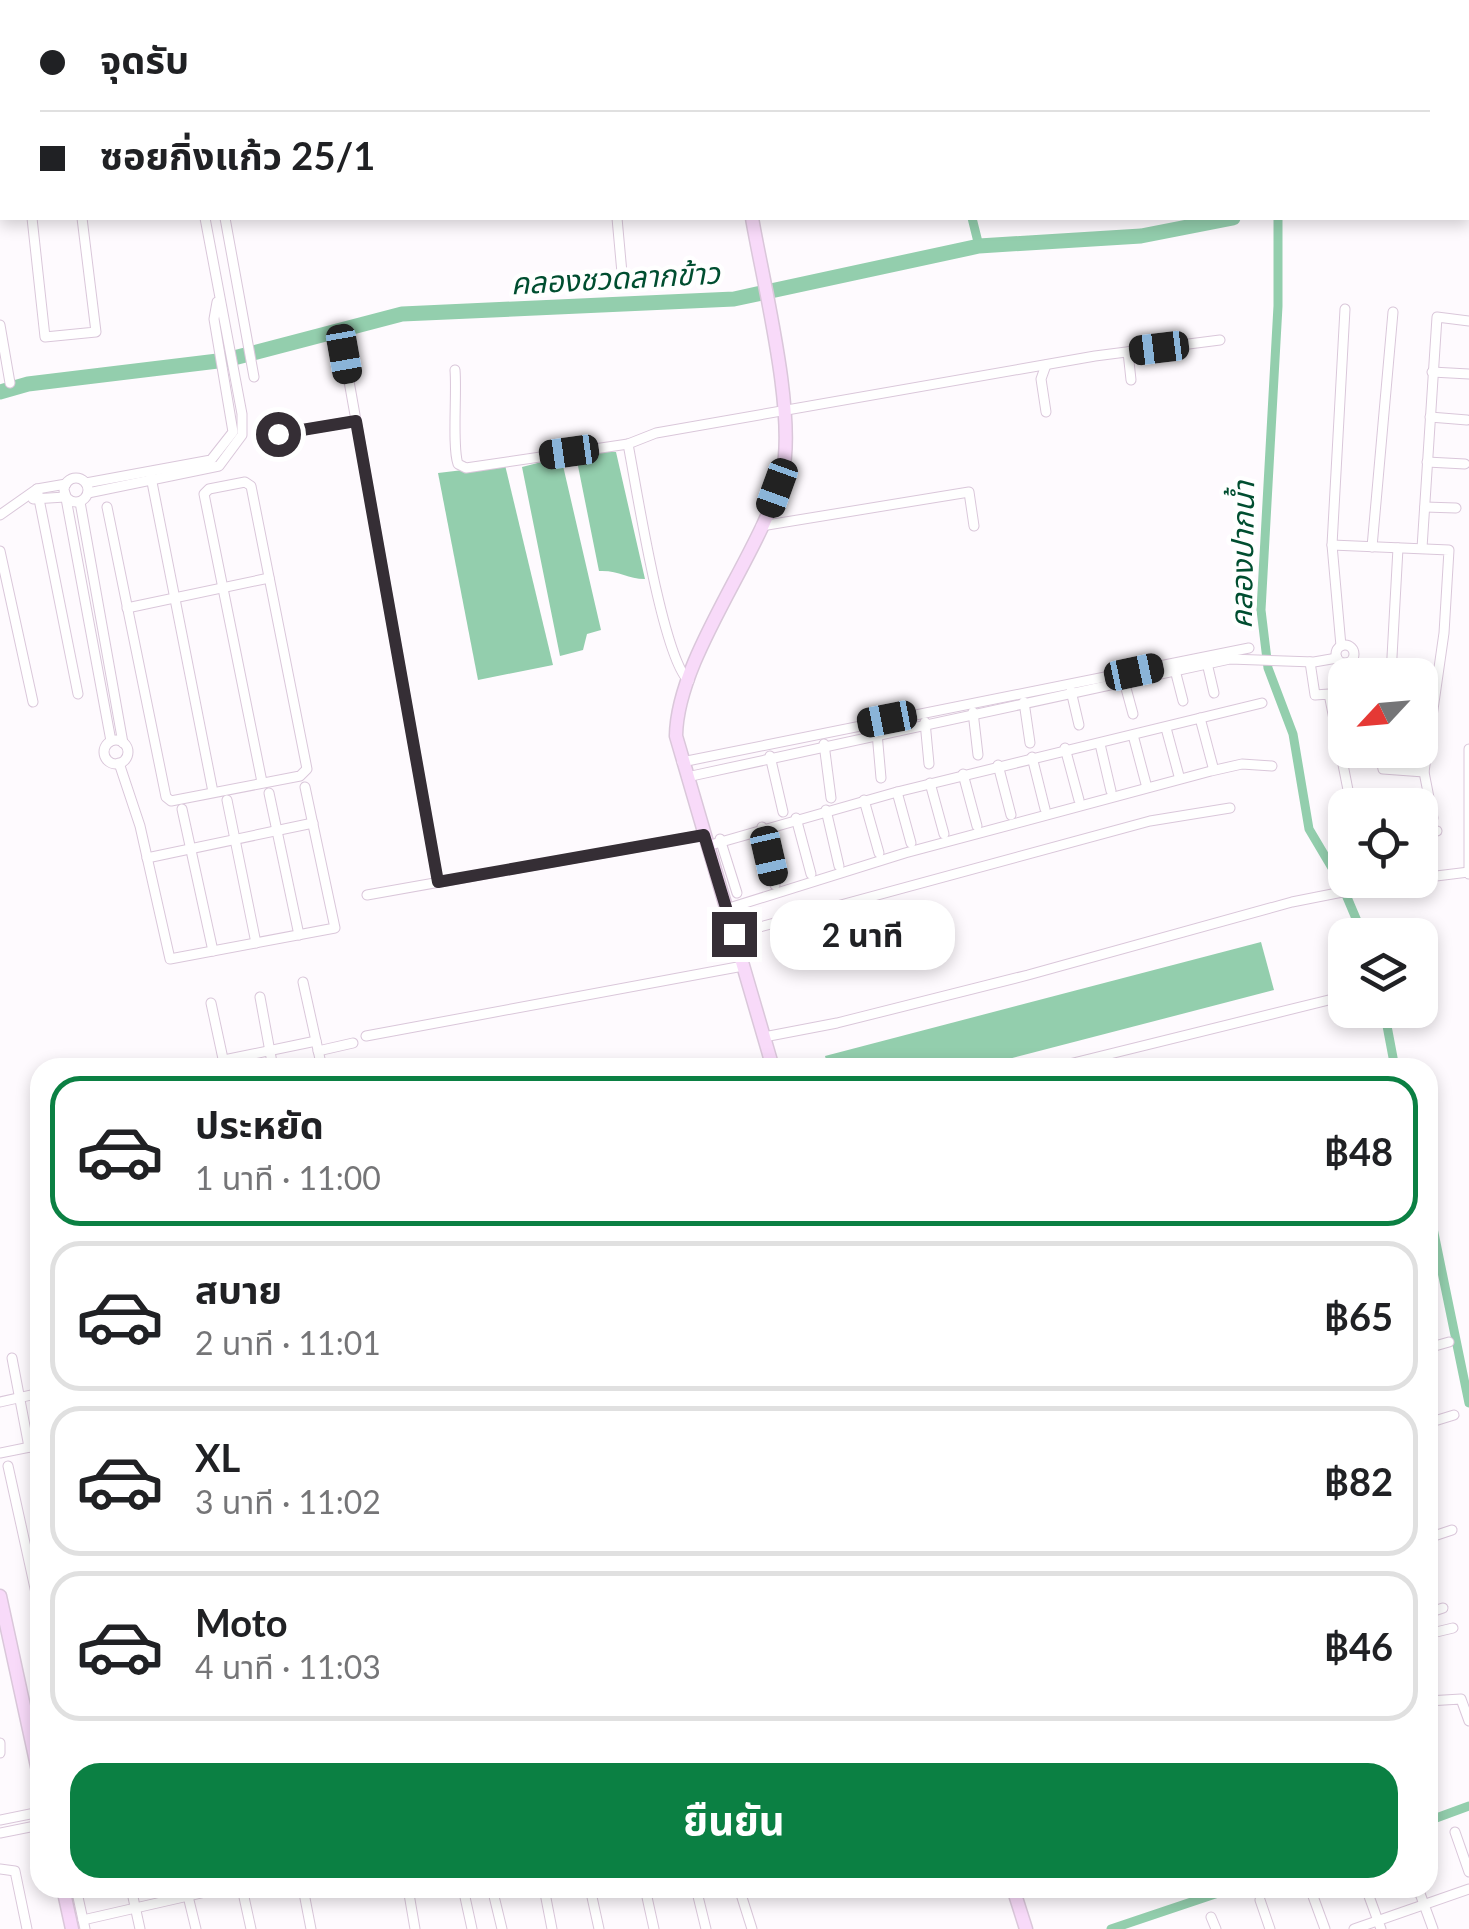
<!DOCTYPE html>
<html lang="th">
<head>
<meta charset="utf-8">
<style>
	:root { --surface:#fff; --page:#f2f2f2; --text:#202124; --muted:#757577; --line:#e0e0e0; --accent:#0b8043 }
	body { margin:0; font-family:Lato,"Noto Sans Thai",sans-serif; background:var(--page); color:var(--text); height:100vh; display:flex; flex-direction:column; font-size:38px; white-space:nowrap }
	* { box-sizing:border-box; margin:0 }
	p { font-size:32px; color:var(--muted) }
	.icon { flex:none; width:55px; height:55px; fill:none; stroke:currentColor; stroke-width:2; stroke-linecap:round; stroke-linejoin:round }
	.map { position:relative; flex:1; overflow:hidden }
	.sheet { position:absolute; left:30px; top:1058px; width:1408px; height:840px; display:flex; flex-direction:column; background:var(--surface); border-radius:30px; box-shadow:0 5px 15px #0003 }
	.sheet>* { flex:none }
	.top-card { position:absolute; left:0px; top:0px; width:1470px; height:220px; box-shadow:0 5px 15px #0003; display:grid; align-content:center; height:220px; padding:0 40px; background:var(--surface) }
	.needle { width:65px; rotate:244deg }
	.controls { position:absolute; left:1328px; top:658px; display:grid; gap:20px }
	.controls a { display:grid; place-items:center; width:110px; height:110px; border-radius:20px; background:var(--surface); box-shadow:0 5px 15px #0003; font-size:50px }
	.end { position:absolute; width:45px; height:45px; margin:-22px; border:12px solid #352e35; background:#fff; box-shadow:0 0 0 5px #fff }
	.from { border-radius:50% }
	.bubble { position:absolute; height:70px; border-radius:30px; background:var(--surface); box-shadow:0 5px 15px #0003; font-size:32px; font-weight:700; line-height:70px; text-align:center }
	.car { position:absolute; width:30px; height:60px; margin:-30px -15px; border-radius:12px; box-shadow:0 0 8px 2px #0007; background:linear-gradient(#222 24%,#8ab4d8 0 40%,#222 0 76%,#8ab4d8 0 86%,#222 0) }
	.top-card b { display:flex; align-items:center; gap:35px; height:95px; font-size:38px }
	.top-card b+b { border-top:2px solid var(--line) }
	.top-card i { width:25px; height:25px; background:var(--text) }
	ul { padding:18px 0 0; list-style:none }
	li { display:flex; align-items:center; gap:30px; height:150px; margin:0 20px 15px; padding:0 20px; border:5px solid var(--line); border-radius:30px }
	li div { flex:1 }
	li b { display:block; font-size:38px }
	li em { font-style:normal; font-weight:700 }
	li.selected { border-color:var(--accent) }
	li>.icon { width:90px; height:90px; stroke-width:1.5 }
	.cta { display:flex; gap:20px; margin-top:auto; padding:20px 40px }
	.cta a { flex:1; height:115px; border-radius:30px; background:var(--accent); color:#fff; font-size:40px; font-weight:700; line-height:115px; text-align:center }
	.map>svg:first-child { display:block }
</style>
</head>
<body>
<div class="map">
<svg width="1469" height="1929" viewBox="0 0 1469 1929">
	<rect width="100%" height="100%" fill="#fefafe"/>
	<g fill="#93cead">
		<path d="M594 450 616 452 645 579C627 579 619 570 599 571L576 456Z"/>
		<path d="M561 457 601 630 587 634 583 650 560 656 522 467Z"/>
		<path d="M505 465 553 665 478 680 438 473Z"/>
		<path d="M1261 942 1274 990 978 1067H828L825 1056Z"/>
	</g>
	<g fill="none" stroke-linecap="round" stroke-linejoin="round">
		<g stroke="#93cead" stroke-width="9">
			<path d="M979 0V2"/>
			<path d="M972 218 979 246"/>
			<path d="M1278 218V306L1261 610 1268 668 1293 734 1309 829 1341 883 1363 935"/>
			<path d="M1384 1010 1395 1068"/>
			<path d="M1428 1204 1469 1403"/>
			<path d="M1428 1821 1469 1806"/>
			<path d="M1111 1929 1233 1888"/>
		</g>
		<g stroke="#93cead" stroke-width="15">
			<path d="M1468 200 1469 201"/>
			<path d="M0 392 28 384 226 360 402 314 734 299 979 246 1141 236 1233 218"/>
		</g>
		<defs>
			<g id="street">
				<path d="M8 0V2"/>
				<path d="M52 0V2"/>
				<path d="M166 0 167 2"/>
				<path d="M185 0 186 2"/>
				<path d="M583 0V2"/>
				<path d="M782 0 783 2"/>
				<path d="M854 0 855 2"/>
				<path d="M929 0V2"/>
				<path d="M1092 0 1093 2"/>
				<path d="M1250 0V2"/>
				<path d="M967 2H969"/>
				<path d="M32 218 45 337 96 332 82 218"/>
				<path d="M225 218 254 377"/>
				<path d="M617 218 623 284"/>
				<path d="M0 325 10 383"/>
				<path d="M1128 352 1131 380"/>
				<path d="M344 353 438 882"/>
				<path d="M455 370C457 394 452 447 458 464L466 468 628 444 656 433 1095 356 1220 340"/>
				<path d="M1432 372 1469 374"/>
				<path d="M1046 412 1041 379 1046 365"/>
				<path d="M1430 417 1467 420"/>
				<path d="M278 434 356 421"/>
				<path d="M628 444C636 485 663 660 689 681"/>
				<path d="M1427 462 1465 464"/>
				<path d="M150 472 213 792"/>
				<circle cx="76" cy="490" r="12"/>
				<path d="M86 483 211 460 233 432 214 319 217 302"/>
				<path d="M37 489 78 694"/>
				<path d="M65 493 111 741"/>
				<path d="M88 493 219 466 242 435V414L205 218"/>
				<path d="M33 499 65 497"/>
				<path d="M80 502 123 743"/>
				<path d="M107 507 166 797 171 801 300 776 307 769 251 486 245 482 209 489 204 494 262 782"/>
				<path d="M1425 507 1456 508"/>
				<path d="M0 515 37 489 66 484"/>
				<path d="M761 526 969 492 974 526"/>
				<path d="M1332 545 1449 550 1444 633 1424 772 1433 818"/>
				<path d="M1372 547 1393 312"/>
				<path d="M1422 548 1437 317 1469 321"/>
				<path d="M0 551 33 702"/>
				<path d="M127 608 269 578"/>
				<circle cx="1345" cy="654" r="9"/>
				<path d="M1341 646 1332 545 1345 309"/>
				<path d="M1310 662 1315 695 1329 694 1351 805"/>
				<path d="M1207 663 1214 693"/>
				<path d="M1175 670 1183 701"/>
				<path d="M1391 675 1398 548"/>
				<path d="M1124 681 1133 714"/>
				<path d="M1071 691 1079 725"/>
				<path d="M1024 702 1030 743"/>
				<path d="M973 712 978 755"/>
				<path d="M1200 718 1213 767"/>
				<path d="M925 722 929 764"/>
				<path d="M1166 728 1179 776"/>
				<path d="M877 733 881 778"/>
				<path d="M1133 735 1146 784"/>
				<circle cx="116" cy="752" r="12"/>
				<path d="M824 744 831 798"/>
				<path d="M1100 744 1111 791"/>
				<path d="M1065 748 1079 800"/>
				<path d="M1469 749V874"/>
				<path d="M1379 750 1383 769 1424 772"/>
				<path d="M770 756 783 812"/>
				<path d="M1032 757 1045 809"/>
				<path d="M682 762 1249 648"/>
				<path d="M119 763 140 826 170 959 335 928 305 787"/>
				<path d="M998 765 1011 815"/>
				<path d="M963 774 977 826"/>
				<path d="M687 777 1230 659 1314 662 1337 658"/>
				<path d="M930 783 944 834"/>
				<path d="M897 792 911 843"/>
				<path d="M269 793 299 935"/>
				<path d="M227 800 256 943"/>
				<path d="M864 800 879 853"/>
				<path d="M182 809 213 951"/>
				<path d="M826 810 839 866"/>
				<path d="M796 818 811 874"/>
				<path d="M762 827 775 885"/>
				<path d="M1420 834 1437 831"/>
				<path d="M720 839 737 893"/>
				<path d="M707 846 897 792 1262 703"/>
				<path d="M147 858 313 823"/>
				<path d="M1420 878 1469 872"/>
				<path d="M367 895 704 835"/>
				<path d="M726 909 905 853 1211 771 1242 764 1272 766"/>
				<path d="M734 934 1150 821 1230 808"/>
				<path d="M303 982 322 1068"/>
				<path d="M260 997 273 1068"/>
				<path d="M211 1003 225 1068"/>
				<path d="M366 1036 743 966"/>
				<path d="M764 1037 837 1023 1028 975 1292 902 1403 880"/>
				<path d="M318 1051 353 1043"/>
				<path d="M224 1060 316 1041"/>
				<path d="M1053 1068 1345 996"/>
				<path d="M1428 1348 1449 1342"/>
				<path d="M12 1358 29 1447"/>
				<path d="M0 1402 40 1393"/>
				<path d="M1428 1423 1454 1415"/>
				<path d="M0 1453 40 1445"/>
				<path d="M8 1466 40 1611"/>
				<path d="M1428 1538 1452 1530"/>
				<path d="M1428 1613 1443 1608"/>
				<path d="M1428 1634 1453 1628"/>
				<path d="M1428 1701 1461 1699 1469 1721"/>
				<path d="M0 1743V1753"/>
				<path d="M0 1820 40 1812"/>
				<path d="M1455 1832 1469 1872"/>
				<path d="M0 1833 40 1825"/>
				<path d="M0 1869 15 1871 27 1929"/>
				<path d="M76 1888 85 1929"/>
				<path d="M131 1888 140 1929"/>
				<path d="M186 1888 196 1929"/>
				<path d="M242 1888 251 1929"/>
				<path d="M303 1888 311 1929"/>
				<path d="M408 1888 415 1929"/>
				<path d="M463 1888 472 1929"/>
				<path d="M492 1888 502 1929"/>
				<path d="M544 1888 552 1929"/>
				<path d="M590 1888 599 1929"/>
				<path d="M645 1888 654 1929"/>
				<path d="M696 1888 706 1929"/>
				<path d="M739 1888 752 1929"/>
				<path d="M1310 1888 1325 1929"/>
				<path d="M1366 1888 1381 1929"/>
				<path d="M1418 1888 1433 1929"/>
				<path d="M1260 1900 1270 1929"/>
				<path d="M1211 1917 1216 1929"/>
				<path d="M83 1920 223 1888"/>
				<path d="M1354 1929 1469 1889"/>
			</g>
			<g id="secondary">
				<path d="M709 0V2"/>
				<path d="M752 218C763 282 797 416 782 475 761 554 677 657 676 736L773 1068"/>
				<path d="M0 1596 40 1780"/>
				<path d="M63 1888 72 1929"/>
				<path d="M1013 1888 1026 1929"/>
			</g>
		</defs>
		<use href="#street" stroke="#dac7da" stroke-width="11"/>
		<use href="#secondary" stroke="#dac7da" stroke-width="15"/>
		<use href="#street" stroke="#fff" stroke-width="9"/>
		<use href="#secondary" stroke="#f8daf9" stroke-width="12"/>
	</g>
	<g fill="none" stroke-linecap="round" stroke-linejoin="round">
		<path stroke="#352e35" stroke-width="12" d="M278 434 356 421 438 882 704 835 734 934"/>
	</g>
	<g text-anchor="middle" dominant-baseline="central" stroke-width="9" stroke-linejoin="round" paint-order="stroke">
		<g font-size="30" font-style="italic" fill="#004e30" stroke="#fff">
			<text transform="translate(615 277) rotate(-3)">คลองชวดลากข้าว</text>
			<text transform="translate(1241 555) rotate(-89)">คลองปากน้ำ</text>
		</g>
	</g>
</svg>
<div class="controls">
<a><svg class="needle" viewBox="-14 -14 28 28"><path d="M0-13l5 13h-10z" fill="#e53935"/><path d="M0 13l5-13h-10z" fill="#757577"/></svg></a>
<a><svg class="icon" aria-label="locate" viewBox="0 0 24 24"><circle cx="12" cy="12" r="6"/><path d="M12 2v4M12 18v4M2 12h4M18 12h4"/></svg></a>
<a><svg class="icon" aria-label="layers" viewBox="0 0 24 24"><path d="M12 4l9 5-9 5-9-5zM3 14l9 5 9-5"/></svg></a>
</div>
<i class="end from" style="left:278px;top:434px"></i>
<i class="end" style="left:734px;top:934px"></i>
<div class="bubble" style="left:770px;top:900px;width:185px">2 นาที</div>
<i class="car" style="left:1159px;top:348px;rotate:263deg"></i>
<i class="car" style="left:344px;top:354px;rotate:170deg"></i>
<i class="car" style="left:569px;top:452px;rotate:262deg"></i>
<i class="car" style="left:777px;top:488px;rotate:200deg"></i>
<i class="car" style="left:1134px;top:672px;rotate:78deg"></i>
<i class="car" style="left:887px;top:719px;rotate:259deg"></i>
<i class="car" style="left:769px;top:856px;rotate:167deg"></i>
<div class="top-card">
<b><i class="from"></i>จุดรับ</b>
<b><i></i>ซอยกิ่งแก้ว 25/1</b>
</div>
<section class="sheet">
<ul>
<li class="selected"><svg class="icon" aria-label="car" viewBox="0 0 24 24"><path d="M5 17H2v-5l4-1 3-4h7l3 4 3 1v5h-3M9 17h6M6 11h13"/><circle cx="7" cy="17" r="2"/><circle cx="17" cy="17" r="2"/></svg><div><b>ประหยัด</b><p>1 นาที · 11:00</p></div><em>฿48</em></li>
<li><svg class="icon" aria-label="car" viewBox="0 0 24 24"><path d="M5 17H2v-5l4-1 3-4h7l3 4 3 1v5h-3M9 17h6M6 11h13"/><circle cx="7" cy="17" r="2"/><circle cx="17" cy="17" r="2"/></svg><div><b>สบาย</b><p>2 นาที · 11:01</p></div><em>฿65</em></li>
<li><svg class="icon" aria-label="car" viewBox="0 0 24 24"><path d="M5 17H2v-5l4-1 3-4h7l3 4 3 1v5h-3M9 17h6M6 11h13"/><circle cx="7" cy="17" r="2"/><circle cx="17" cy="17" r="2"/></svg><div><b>XL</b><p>3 นาที · 11:02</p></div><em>฿82</em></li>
<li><svg class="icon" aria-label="car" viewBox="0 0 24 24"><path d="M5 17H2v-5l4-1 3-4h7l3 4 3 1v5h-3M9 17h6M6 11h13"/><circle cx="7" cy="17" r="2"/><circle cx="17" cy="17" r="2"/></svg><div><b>Moto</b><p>4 นาที · 11:03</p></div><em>฿46</em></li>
</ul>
<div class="cta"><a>ยืนยัน</a></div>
</section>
</div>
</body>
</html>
